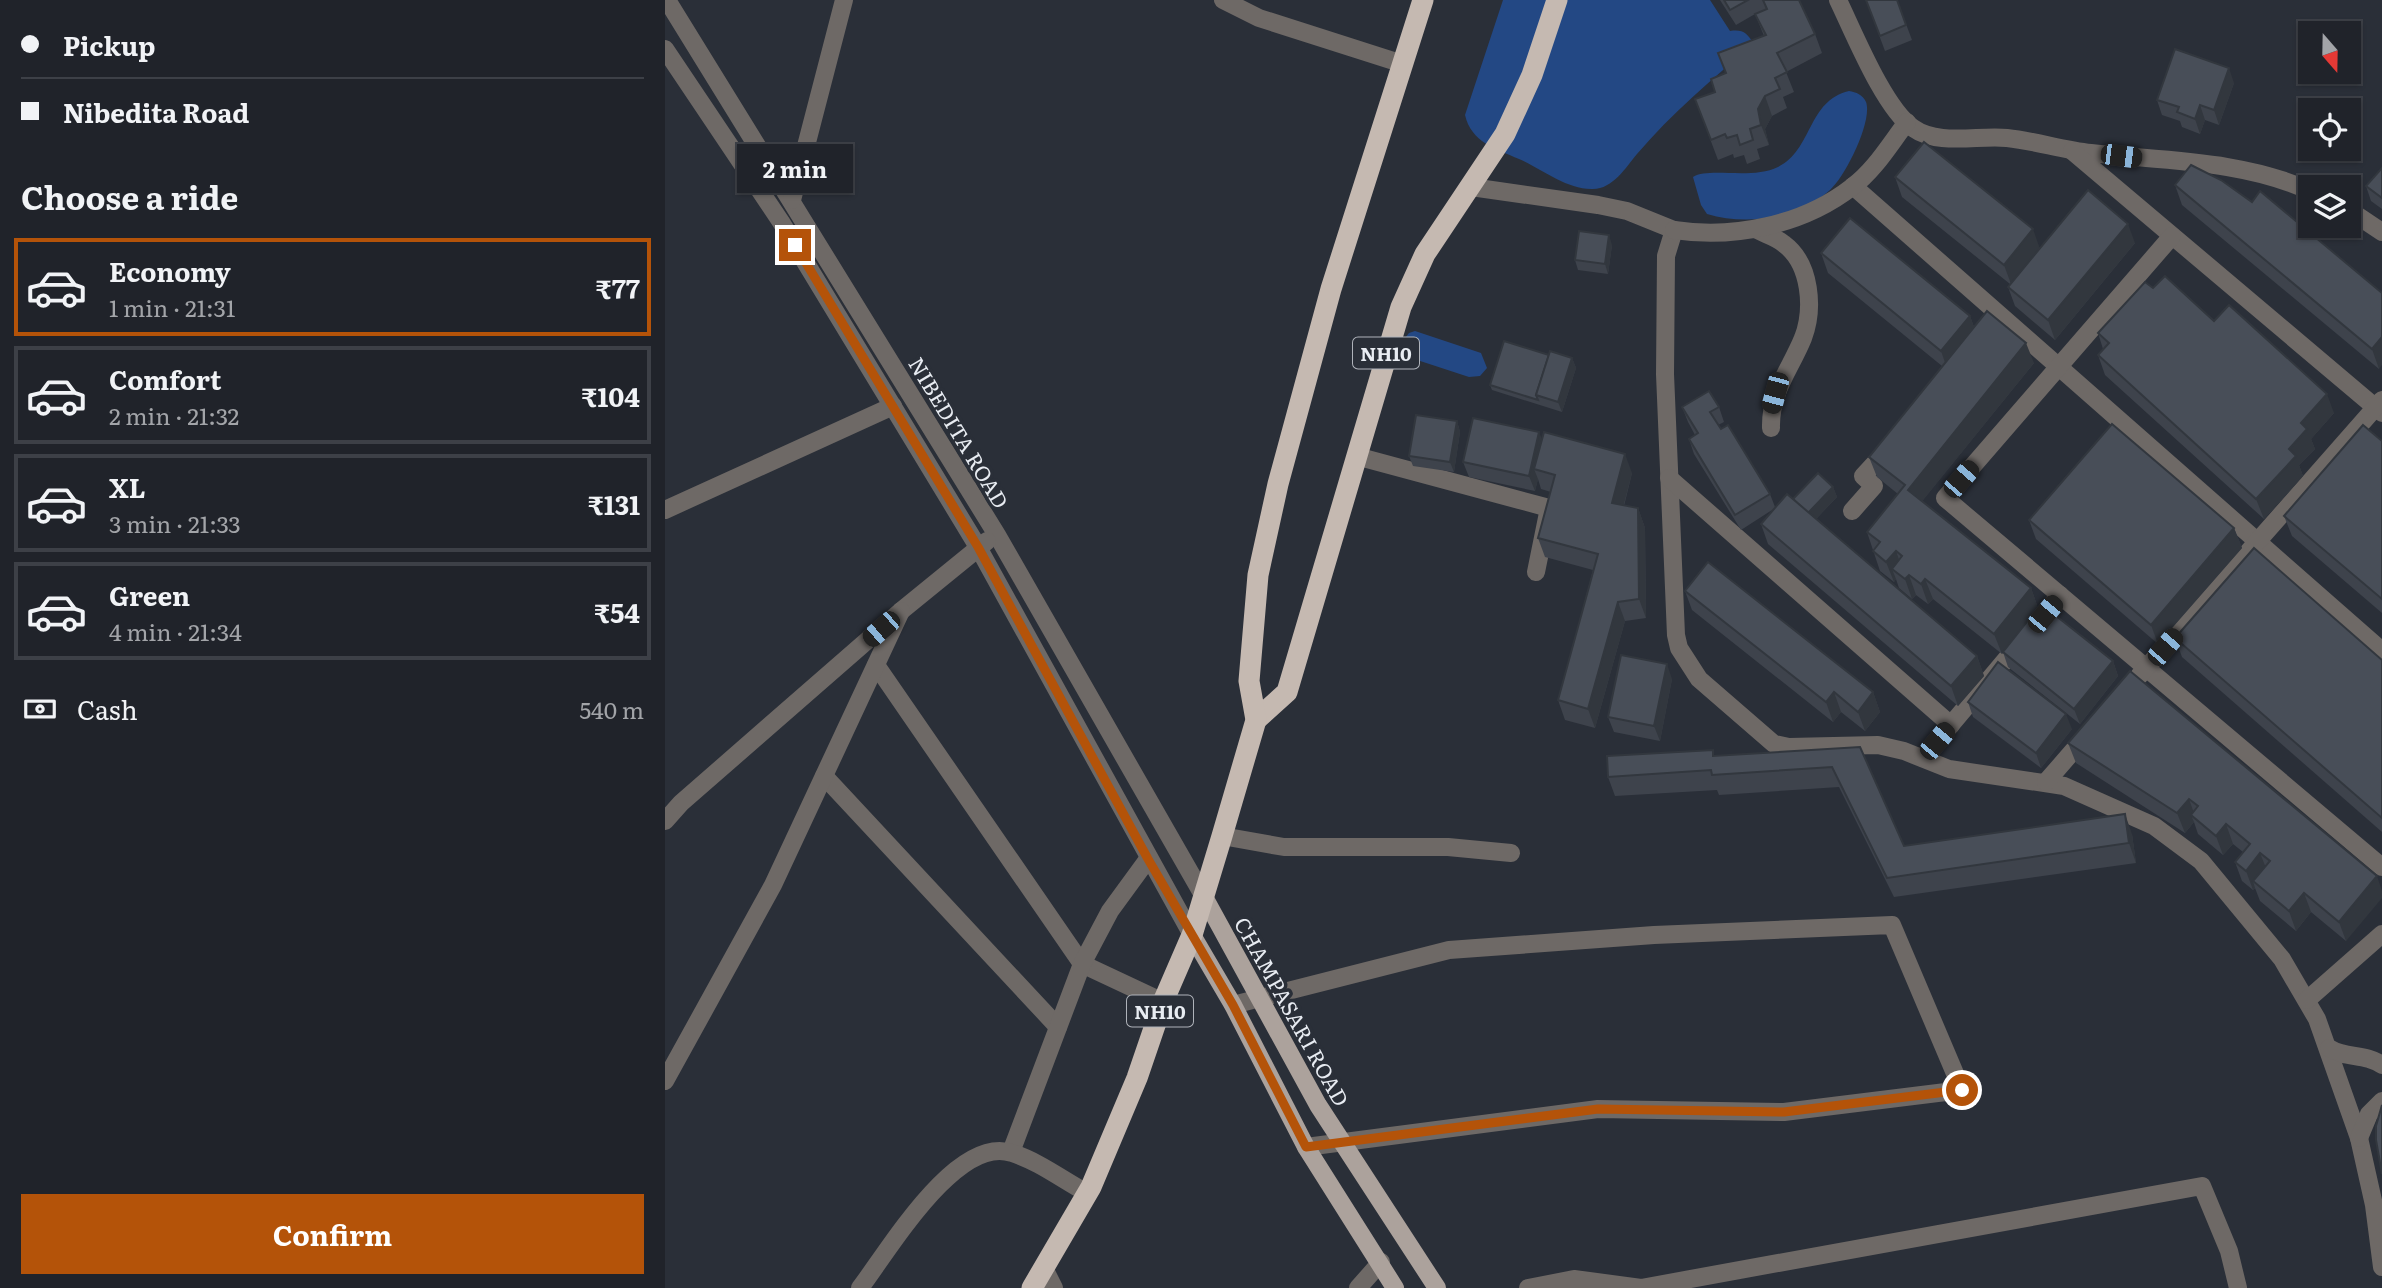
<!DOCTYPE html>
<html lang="en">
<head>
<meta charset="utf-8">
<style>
	:root { --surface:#20232a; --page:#282b32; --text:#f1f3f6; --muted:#a2a4a8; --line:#3d4047; --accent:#b45309 }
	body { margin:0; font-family:Literata,serif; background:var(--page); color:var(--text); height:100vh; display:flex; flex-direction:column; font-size:26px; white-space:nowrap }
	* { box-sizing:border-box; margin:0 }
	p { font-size:23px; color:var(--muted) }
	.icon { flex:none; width:38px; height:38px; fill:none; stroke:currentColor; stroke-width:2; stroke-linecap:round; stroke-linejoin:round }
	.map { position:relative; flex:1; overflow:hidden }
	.sheet { display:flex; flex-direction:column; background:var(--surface); width:665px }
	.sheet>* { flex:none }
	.hud { display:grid; align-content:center; height:154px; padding:0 21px; background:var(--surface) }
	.needle { width:46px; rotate:160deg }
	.tools { position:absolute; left:1633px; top:21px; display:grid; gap:14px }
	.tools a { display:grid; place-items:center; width:63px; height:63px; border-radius:0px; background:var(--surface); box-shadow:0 2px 5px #0004,0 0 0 2px var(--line); font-size:35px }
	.end { position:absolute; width:32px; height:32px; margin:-16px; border:9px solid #b45309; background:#fff; box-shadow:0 0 0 4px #fff }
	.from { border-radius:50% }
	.bubble { position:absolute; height:49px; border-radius:0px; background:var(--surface); box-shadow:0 2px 5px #0004,0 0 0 2px var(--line); font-size:23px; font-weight:700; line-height:49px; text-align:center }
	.car { position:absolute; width:21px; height:42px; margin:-21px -10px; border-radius:9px; box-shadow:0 0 5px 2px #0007; background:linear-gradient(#222 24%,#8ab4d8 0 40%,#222 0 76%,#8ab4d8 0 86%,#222 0) }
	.hud b { display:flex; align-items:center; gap:24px; height:66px; font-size:26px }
	.hud b+b { border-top:2px solid var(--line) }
	.hud i { width:18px; height:18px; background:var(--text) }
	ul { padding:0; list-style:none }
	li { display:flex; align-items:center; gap:21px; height:98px; margin:0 14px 10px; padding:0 7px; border:4px solid var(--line); border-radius:0px }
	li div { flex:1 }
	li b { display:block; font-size:26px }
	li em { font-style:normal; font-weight:700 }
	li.on { border-color:var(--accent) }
	li>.icon { width:63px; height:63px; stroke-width:1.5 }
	h2 { padding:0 21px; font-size:32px; line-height:84px }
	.pay { display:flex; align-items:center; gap:18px; height:77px; padding:0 21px; font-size:26px }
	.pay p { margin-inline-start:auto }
	.action { display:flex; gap:14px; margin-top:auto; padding:14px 21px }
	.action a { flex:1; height:80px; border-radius:0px; background:var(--accent); color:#fff; font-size:28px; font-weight:700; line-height:80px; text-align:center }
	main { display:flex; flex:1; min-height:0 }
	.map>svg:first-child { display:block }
</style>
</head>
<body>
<main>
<section class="sheet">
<div class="hud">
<b><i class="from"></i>Pickup</b>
<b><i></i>Nibedita Road</b>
</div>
<h2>Choose a ride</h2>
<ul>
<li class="on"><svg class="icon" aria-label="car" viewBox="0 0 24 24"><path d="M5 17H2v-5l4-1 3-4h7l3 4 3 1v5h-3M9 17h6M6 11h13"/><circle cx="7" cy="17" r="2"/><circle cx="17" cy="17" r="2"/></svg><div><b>Economy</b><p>1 min · 21:31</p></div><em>₹77</em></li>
<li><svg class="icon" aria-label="car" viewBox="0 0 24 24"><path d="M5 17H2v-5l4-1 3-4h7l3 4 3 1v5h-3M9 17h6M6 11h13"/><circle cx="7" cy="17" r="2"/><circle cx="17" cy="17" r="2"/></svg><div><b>Comfort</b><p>2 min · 21:32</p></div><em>₹104</em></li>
<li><svg class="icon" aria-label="car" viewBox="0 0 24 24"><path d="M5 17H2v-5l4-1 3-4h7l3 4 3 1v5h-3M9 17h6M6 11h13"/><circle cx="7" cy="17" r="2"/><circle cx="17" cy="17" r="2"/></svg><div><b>XL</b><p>3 min · 21:33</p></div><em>₹131</em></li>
<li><svg class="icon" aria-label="car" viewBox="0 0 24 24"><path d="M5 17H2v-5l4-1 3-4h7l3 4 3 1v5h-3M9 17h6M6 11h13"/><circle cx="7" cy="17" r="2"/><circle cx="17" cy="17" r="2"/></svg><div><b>Green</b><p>4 min · 21:34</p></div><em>₹54</em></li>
</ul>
<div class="pay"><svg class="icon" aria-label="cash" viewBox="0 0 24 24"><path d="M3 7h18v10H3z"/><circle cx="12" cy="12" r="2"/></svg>Cash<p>540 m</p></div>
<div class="action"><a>Confirm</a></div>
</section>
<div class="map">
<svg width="1717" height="1288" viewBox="0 0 1717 1288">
	<rect width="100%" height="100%" fill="#2a2f38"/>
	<g fill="#234884">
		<path d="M838 0H1045L1065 31C1078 29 1082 33 1089 44 1048 78 1007 113 972 154 961 167 948 189 928 189 902 190 877 169 854 159 831 149 806 142 800 115Z"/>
		<path d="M1184 91C1191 92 1198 95 1201 102 1208 121 1180 177 1165 190 1132 219 1082 226 1042 214L1036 205 1028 177C1044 167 1087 180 1113 167 1148 150 1142 101 1184 91Z"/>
		<path d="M750 331 816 353 822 368 815 376 804 377 746 358 739 352 737 342 744 333Z"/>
	</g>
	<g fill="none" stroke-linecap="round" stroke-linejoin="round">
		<g stroke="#6e6966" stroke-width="18">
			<path d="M2 0 332 535 538 895"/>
			<path d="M558 0 594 18 738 64"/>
			<path d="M1173 0C1189 33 1219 108 1248 128 1273 146 1313 135 1342 138 1370 141 1398 150 1426 153 1498 161 1578 160 1645 191"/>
			<path d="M0 49 116 222 313 547 527 935"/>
			<path d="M1407 151 1717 413"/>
			<path d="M1188 186 1717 651"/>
			<path d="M806 187 933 205 962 211 1009 230 1001 256 1000 374 1011 635 1014 648 1034 679 1109 744 1124 747 1213 745 1239 751 1284 769 1399 786 1489 826 1536 861 1617 959 1652 1019 1694 1138 1709 1205 1717 1267"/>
			<path d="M127 200 179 0"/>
			<path d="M1684 210 1717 232"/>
			<path d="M1090 229C1099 234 1111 237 1119 244 1146 264 1149 309 1138 338 1125 370 1105 392 1106 428"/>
			<path d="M1009 230C1070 239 1138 225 1187 187 1210 170 1225 144 1242 122"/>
			<path d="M1507 236 1280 498 1717 867"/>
			<path d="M691 456 884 508 871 572"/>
			<path d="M1004 478 1286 725"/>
			<path d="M0 510 228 406"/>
			<path d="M1187 511 1209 486 1198 476 1222 450"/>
			<path d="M211 665 417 964 498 1002"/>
			<path d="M1474 676 1717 400"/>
			<path d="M1258 758 1395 595"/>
			<path d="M159 776 393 1027"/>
			<path d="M1381 782 1421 736"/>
			<path d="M0 821 16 803 236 611 322 541"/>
			<path d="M557 836 619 847H783L846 853"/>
			<path d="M1642 1000 1717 934"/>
			<path d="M568 1005 784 950 989 935 1227 925 1297 1090 1119 1112 933 1109 641 1147"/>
			<path d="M1664 1048C1681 1059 1700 1053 1717 1065"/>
			<path d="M0 1081 108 885 236 611"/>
			<path d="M1694 1138 1704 1114 1717 1101"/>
			<path d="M346 1152 417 964 445 911 483 859"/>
			<path d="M380 1270 389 1288"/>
			<path d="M195 1288C224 1250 292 1134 347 1153 373 1161 398 1180 422 1193"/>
			<path d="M693 1288 716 1262"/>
			<path d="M863 1288 909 1279 976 1288 1537 1186 1564 1251 1573 1288"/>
		</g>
		<g stroke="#aca29c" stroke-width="18">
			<path d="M538 895 653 1105 772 1288"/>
			<path d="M527 935 568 1005 641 1147 730 1288"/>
		</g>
		<g stroke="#c5b9b1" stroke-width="21">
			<path d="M591 720 622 692 736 307 760 254 840 134 867 75 892 0"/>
			<path d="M367 1288 426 1187 472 1078 498 1002 527 935 557 836 591 720 584 681 593 575 613 484 666 289 758 0"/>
		</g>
	</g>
	<g fill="#3e434c">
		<path d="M1055 0H1134L1150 34 1157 53 1121 72 1129 92 1118 97 1122 108 1107 116 1100 129 1104 145 1092 149 1095 159 1082 164 1079 155 1069 158 1068 154 1053 160 1030 99 1050 92 1061 74 1099 36 1090 14 1071 25Z"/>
		<path d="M1201 0H1232L1247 40 1220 51Z"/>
		<path d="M1569 83 1554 125 1540 120 1535 134 1517 127 1515 121 1497 115 1492 100Z"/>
		<path d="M1717 168V209L1706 201 1701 186Z"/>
		<path d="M1230 177 1375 248 1470 243 1390 340 1350 306 1343 287 1345 284 1237 197Z"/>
		<path d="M1510 185 1717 293 1714 369 1517 205Z"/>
		<path d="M947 245 943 274 913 270 910 260Z"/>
		<path d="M1156 253 1305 316 1309 327 1369 363 1257 501 1366 588 1373 608 1448 661 1453 676 1415 724 1343 667 1338 652 1361 623 1337 654 1268 599 1263 604 1251 595 1247 599 1234 588 1231 579 1229 582 1215 571 1202 532 1233 494 1212 477 1204 457 1277 366 1163 273Z"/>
		<path d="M1488 288 1549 321 1669 413 1646 439 1650 449 1634 465 1638 476 1599 519 1440 375 1433 355 1438 349 1433 333Z"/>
		<path d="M884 355 907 358 911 368 897 412 827 390 825 385Z"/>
		<path d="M1017 407H1054L1059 422 1053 425 1105 494 1110 507 1128 500 1168 487 1172 497 1151 519 1312 656 1319 676 1293 706 1103 544 1096 524 1107 510 1076 530 1029 454 1024 439 1030 435 1023 422Z"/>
		<path d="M792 421 795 432 789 472 748 466 744 456Z"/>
		<path d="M877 440 967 473 959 506 973 508 980 528 981 618 960 621 930 728 900 720 893 700 928 570 880 557 873 538 886 492 876 489 873 479 870 491 804 477 798 462Z"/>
		<path d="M1717 441V613L1627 536 1619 516Z"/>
		<path d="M1364 520 1569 528 1577 548 1493 644 1371 539Z"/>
		<path d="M1020 591 1208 692 1215 712 1200 731 1176 712 1168 722 1027 610Z"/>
		<path d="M1510 638 1717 660V832L1517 657Z"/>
		<path d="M1007 679 995 741 949 732 943 717Z"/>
		<path d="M1303 702 1407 729 1376 768 1308 717Z"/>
		<path d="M1403 743 1712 876 1681 941 1646 912 1631 931 1595 901 1590 888 1588 890 1577 881 1570 862 1578 852 1568 844 1558 855 1533 834 1529 822 1520 833 1411 763Z"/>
		<path d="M1195 747 1239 846 1467 834 1471 863 1229 897 1174 787 1054 795 1052 790 950 796 943 777 1050 756Z"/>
	</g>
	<g fill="#32373e">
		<path d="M1564 68 1569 83 1554 125 1549 110Z"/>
		<path d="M1100 96 1107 116 1100 129 1104 145 1096 125 1093 109Z"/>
		<path d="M1535 105 1540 120 1535 134 1530 119Z"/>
		<path d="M1463 224 1470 243 1390 340 1383 320Z"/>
		<path d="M1368 229 1375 249 1346 284 1339 265Z"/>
		<path d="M944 235 947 245 943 274 940 264Z"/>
		<path d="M1305 316 1312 335 1283 371 1276 351Z"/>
		<path d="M1717 337V365L1714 369 1707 349Z"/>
		<path d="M1361 343 1369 363 1251 509 1243 490Z"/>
		<path d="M907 358 911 368 897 412 893 402Z"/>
		<path d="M1662 394 1669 413 1646 439 1650 449 1634 465 1638 476 1599 519 1591 499 1624 449 1636 423Z"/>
		<path d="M792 421 795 432 789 472 785 462Z"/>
		<path d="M874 432 880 447 869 469 873 479 870 491 864 476Z"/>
		<path d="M960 454 967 473 954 523 947 503Z"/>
		<path d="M1168 487 1172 497 1147 523 1143 513Z"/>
		<path d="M973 508 980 528 981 618 974 599Z"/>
		<path d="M1569 528 1577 548 1493 644 1486 625Z"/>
		<path d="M1231 551 1238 571 1227 569 1231 579 1229 582 1221 562Z"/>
		<path d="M1244 575 1251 595 1247 599 1240 579Z"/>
		<path d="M1260 579 1268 599 1263 604 1256 584Z"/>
		<path d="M1366 588 1373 608 1337 654 1329 634Z"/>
		<path d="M953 602 960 621 930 728 923 709Z"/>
		<path d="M1312 656 1319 676 1293 706 1286 686Z"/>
		<path d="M1448 661 1453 676 1415 724 1409 709Z"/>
		<path d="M1002 664 1007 679 995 741 989 726Z"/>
		<path d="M1169 692 1176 712 1168 722 1161 702Z"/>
		<path d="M1208 692 1215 712 1200 731 1193 712Z"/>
		<path d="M1401 714 1407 729 1376 768 1371 753Z"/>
		<path d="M1524 799 1531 819 1526 815 1529 822 1520 833 1512 813Z"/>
		<path d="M1460 814 1467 834 1471 863 1464 843Z"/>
		<path d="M1561 824 1568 844 1558 855 1551 836Z"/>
		<path d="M1595 853 1603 873 1588 881 1590 888 1588 890 1581 871Z"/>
		<path d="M1712 876 1717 891V898L1681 941 1674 922Z"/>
		<path d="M1639 893 1646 912 1631 931 1624 911Z"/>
	</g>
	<g fill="#484e58" stroke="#32373e" stroke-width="2">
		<path d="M1059 0H1083L1065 10Z"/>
		<path d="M1098 0H1134L1150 34 1112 53 1122 72 1110 78 1115 89 1100 96 1093 109 1096 125 1085 129 1088 140 1075 145 1072 135 1062 138 1060 134 1046 140 1030 99 1050 92 1046 79 1061 73 1053 53 1101 35 1090 14 1102 9Z"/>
		<path d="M1201 0H1232L1241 25 1215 36Z"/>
		<path d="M1510 49 1564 68 1549 110 1535 105 1530 119 1512 112 1514 107 1492 100Z"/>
		<path d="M1259 142 1368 229 1339 265 1230 177Z"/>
		<path d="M1526 165 1556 180 1587 202 1595 191 1717 293V337L1707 349 1510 185Z"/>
		<path d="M1717 168V198L1701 186Z"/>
		<path d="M1423 190 1463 224 1383 320 1343 287Z"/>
		<path d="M1185 218 1305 316 1276 351 1156 253Z"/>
		<path d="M914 231 944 235 940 264 910 260Z"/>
		<path d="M1500 276 1549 321 1564 305 1662 394 1636 423 1642 429 1624 449 1631 456 1591 499 1433 355 1444 343 1433 333 1480 282 1488 288Z"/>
		<path d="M1322 311 1361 343 1243 490 1366 588 1329 634 1260 579 1256 584 1244 575 1240 579 1227 569 1237 556 1231 551 1221 562 1208 551 1215 542 1202 532 1240 485 1204 457Z"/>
		<path d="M839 341 884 355 871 395 873 400 825 385Z"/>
		<path d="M885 351 907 358 893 402 871 395Z"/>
		<path d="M1044 391 1054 407 1045 412 1056 429 1063 425 1105 494 1070 515 1024 439 1033 433 1017 407Z"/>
		<path d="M751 415 792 421 785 462 744 456Z"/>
		<path d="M808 418 874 432 864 476 798 462Z"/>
		<path d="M1447 424 1569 528 1486 625 1364 520Z"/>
		<path d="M1698 425 1717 441V599L1619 516Z"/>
		<path d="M879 432 960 454 947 503 973 508 974 599 953 602 923 709 893 700 933 554 873 538 890 475 869 469Z"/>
		<path d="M1153 473 1168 487 1143 513 1128 499Z"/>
		<path d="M1122 494 1312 656 1286 686 1096 524Z"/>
		<path d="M1589 548 1717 660V818L1510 638Z"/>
		<path d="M1043 562 1208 692 1193 712 1169 692 1161 702 1020 591Z"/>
		<path d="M1376 604 1448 661 1409 709 1338 652Z"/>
		<path d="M956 655 1002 664 989 726 943 717Z"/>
		<path d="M1333 662 1401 714 1371 753 1303 702Z"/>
		<path d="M1465 671 1712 876 1674 922 1639 893 1624 911 1588 881 1605 861 1595 853 1581 871 1570 862 1585 844 1561 824 1551 836 1526 815 1533 806 1524 799 1512 813 1403 743Z"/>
		<path d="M1195 747 1239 846 1460 814 1464 843 1222 878 1167 767 1047 775 1046 770 943 777 942 756 1048 750V756Z"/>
		<path d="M1717 1105V1174L1711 1140V1126Z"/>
	</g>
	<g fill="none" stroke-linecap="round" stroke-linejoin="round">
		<path stroke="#b45309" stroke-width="9" d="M130 245 313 547 483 859 568 1005 641 1147 933 1109 1119 1112 1297 1090"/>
	</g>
	<g text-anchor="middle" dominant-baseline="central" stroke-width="7" stroke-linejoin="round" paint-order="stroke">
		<g fill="#2a2f38" stroke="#afb3ba" stroke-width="2">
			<rect x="688" y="337.5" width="66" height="31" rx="5"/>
			<rect x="462" y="995.5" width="66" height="31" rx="5"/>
		</g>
		<g font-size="19" font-weight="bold" fill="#e8ecf2">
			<text x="721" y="353">NH10</text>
			<text x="495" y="1011">NH10</text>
		</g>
		<g font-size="21" fill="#e8ecf2" stroke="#2a2f38">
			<text transform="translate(295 432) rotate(59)">NIBEDITA ROAD</text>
			<text transform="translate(628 1011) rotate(61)">CHAMPASARI ROAD</text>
		</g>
	</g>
</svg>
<div class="tools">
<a><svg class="needle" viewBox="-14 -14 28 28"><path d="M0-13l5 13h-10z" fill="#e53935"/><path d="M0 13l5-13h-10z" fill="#a2a4a8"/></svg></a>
<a><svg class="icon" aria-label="locate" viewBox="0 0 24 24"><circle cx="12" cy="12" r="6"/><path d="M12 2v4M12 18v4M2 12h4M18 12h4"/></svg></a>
<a><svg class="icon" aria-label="layers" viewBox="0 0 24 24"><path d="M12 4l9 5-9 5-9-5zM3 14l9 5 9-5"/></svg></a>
</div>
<i class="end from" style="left:1297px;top:1090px"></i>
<i class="end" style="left:130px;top:245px"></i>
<div class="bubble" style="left:72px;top:144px;width:116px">2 min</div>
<i class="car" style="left:1456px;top:156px;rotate:97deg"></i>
<i class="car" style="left:1110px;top:393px;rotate:195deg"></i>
<i class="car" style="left:1296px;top:479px;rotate:41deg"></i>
<i class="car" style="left:1380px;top:614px;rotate:40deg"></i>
<i class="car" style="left:216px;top:629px;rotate:229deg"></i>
<i class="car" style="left:1500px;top:647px;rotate:41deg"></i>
<i class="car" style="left:1272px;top:741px;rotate:40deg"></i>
</div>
</main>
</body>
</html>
